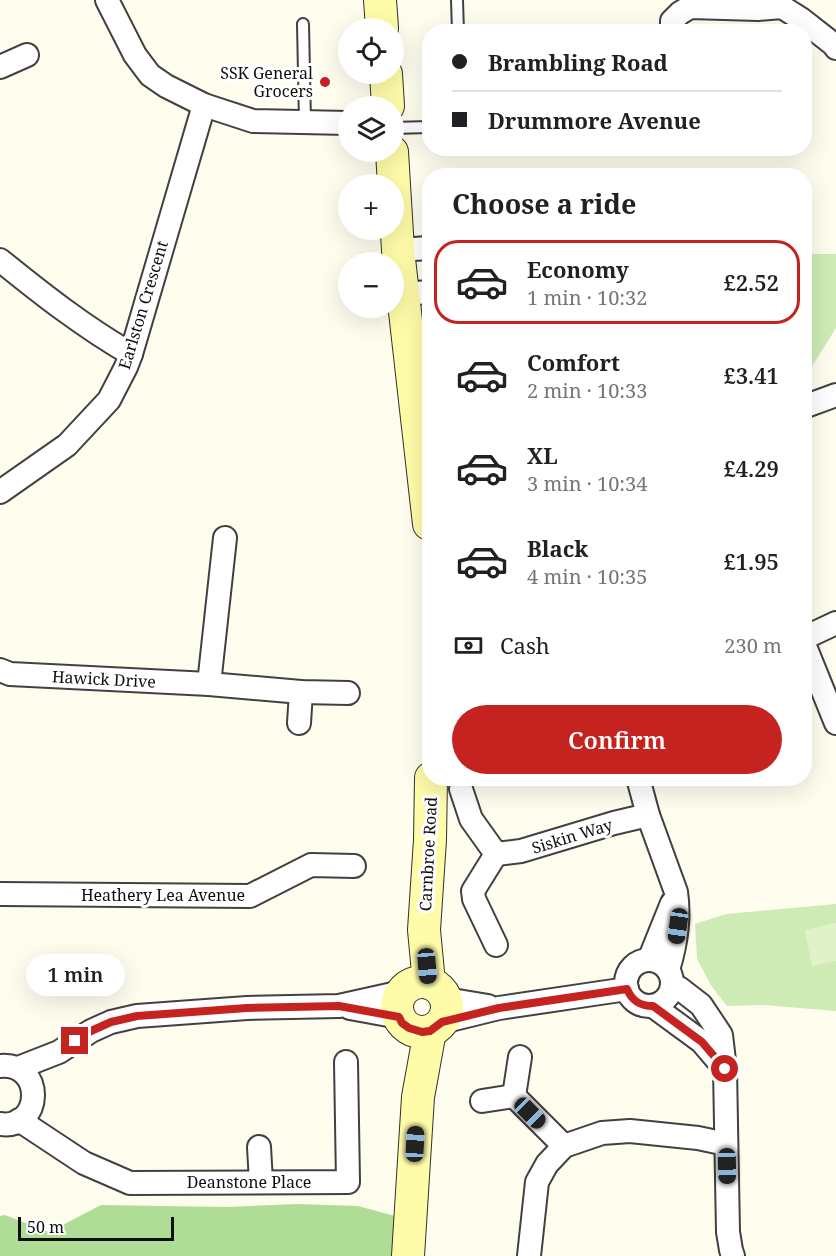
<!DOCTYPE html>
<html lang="en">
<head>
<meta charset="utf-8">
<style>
	:root { --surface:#fff; --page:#f6f6f6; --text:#202124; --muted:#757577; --line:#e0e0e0; --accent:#c4231f }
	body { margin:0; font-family:"Noto Serif",serif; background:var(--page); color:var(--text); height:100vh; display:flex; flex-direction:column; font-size:22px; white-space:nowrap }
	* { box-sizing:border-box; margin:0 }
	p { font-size:20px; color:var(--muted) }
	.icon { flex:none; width:33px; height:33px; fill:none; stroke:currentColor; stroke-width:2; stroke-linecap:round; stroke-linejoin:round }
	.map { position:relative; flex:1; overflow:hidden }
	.details { position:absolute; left:422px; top:168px; width:390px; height:618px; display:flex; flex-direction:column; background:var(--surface); border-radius:24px; box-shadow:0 6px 24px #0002 }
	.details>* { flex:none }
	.hud { position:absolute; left:422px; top:24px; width:390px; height:132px; border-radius:24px; box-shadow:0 6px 24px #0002; display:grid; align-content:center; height:132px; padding:0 30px; background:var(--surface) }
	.tools { position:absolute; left:338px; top:18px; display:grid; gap:12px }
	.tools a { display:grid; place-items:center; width:66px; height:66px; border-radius:50%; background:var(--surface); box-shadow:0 6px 24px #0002; font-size:30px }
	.scale { position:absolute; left:18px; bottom:15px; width:156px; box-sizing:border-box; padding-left:6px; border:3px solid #0e0e0e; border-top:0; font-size:16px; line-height:21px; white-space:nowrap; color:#0e0e0e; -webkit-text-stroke:4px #fff; paint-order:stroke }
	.end { position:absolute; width:27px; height:27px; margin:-14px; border:8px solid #c4231f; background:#fff; box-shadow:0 0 0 3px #fff }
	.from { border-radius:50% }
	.bubble { position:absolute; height:42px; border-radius:21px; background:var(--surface); box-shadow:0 6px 24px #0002; font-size:20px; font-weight:600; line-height:42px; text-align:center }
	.car { position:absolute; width:18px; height:36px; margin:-18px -9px; border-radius:8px; box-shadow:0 0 4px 2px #0007; background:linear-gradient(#222 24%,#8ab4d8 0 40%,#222 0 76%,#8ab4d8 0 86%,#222 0) }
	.hud b { display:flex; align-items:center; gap:21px; height:57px; font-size:22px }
	.hud b+b { border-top:2px solid var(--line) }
	.hud i { width:15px; height:15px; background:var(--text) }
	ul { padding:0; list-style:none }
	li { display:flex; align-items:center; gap:18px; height:84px; margin:0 12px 9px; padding:0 18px; border:3px solid transparent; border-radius:24px }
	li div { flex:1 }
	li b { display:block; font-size:22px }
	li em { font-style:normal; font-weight:600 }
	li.selected { border-color:var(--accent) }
	li>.icon { width:54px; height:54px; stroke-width:1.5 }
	h2 { padding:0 30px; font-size:27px; line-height:72px }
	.pay { display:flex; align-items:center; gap:15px; height:66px; padding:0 30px; font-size:22px }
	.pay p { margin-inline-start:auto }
	.cta { display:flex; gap:12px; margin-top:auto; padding:12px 30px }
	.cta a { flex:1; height:69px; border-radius:36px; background:var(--accent); color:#fff; font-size:24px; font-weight:600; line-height:69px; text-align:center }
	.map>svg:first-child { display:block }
</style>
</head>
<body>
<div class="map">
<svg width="836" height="1256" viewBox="0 0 836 1256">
	<rect width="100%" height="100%" fill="#fffdee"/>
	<g fill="#ceebb6">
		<path d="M804 254H836V328L804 379Z"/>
		<path d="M836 904V1011L763 1005 727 1006 712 987 697 959 695 924 726 914Z"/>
	</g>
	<path fill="#b0dd95" d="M297 1204 358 1206 395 1216 393 1256H0V1216L5 1215 49 1232 101 1205 227 1207Z"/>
	<path fill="#e1f2c8" d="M836 923V961L812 966 805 930Z"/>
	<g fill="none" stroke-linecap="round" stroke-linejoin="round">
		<defs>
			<g id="lane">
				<path d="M457 0 458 32"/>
				<path d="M303 24 305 122"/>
				<path d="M393 128 429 127"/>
			</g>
			<g id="street">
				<path d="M107 0 135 55 150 75 166 86 204 105 253 121 348 123"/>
				<path d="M672 32V21L680 13 690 7 758 9 782 7 801 19 833 44 836 48"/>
				<path d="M0 67 27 55"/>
				<path d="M398 250 429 248"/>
				<path d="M0 260C42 294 84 327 131 354"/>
				<path d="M403 294 429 292"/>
				<path d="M806 406 836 395"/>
				<path d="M0 492 67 445 109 400 126 367 131 354 204 105"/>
				<path d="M804 638 836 623"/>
				<path d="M804 644 836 723"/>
				<path d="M0 670 10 674 209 684 301 692 348 693"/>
				<path d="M209 684 225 538"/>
				<path d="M299 723 301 692"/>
				<path d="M638 778 648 815 676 892C680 919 676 944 668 970"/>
				<path d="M461 789 471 819 496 854 473 891 474 899 496 945"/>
				<path d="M496 854 521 851 614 823 648 815"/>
				<path d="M0 894 250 896 311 865 354 866"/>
				<path d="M649 960 672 903"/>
				<circle cx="649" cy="983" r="23"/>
				<path d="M672 986 679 988 701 1005 721 1035 725 1069 728 1232 731 1250 733 1256"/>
				<path d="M446 999 488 1006"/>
				<path d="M653 1006 702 1042 725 1069"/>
				<path d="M350 1008 399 1017"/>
				<path d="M442 1022 499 1008 627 989"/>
				<path d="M0 1066C45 1062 43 1130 0 1124"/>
				<path d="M18 1068 59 1052 91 1031 111 1022 137 1016 247 1008 339 1006 402 992"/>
				<path d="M514 1096 520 1057"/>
				<path d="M482 1101 514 1096 564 1146"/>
				<path d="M19 1120 84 1163 130 1183 348 1182 346 1062"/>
				<path d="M259 1147 261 1182"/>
				<path d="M529 1256 537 1182 547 1164 564 1146 602 1133 630 1131 698 1138 726 1144"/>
			</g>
			<g id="secondary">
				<path d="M380 0 382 28"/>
				<path d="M386 74 388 106"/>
				<path d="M392 152 398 250 429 524"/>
				<circle cx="422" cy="1007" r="25"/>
				<path d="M429 983 424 930 430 840 431 778"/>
				<path d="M408 1256 418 1097 430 1031"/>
			</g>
		</defs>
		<use href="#lane" stroke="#414141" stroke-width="14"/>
		<use href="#street" stroke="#414141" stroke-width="26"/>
		<use href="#secondary" stroke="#303030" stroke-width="34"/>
		<use href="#lane" stroke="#fff" stroke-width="10"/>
		<use href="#street" stroke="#fff" stroke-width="22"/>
		<use href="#secondary" stroke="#fffca9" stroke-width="32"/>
	</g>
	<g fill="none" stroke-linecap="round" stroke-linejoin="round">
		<path stroke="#c4231f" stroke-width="8" d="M75 1041 91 1031 111 1022 137 1016 247 1008 339 1006 399 1017 402 1023 409 1028 422 1032 430 1031 442 1022 499 1008 627 989C632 1001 640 1006 653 1006L702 1042 725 1069"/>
	</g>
	<circle fill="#c4231f" stroke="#fff" stroke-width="2" cx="325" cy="82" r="6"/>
	<g text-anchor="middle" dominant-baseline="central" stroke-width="6" stroke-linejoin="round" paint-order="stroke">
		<g font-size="16" fill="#0e0e0e" stroke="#fff" text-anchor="end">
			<text x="313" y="73">SSK General<tspan x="313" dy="18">Grocers</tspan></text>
		</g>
		<g font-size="16" fill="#0e0e0e" stroke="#fff">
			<text transform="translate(143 305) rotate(-73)">Earlston Crescent</text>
			<text transform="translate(104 679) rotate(3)">Hawick Drive</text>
			<text transform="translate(572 836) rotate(-17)">Siskin Way</text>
			<text transform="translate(428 854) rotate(-87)">Carnbroe Road</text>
			<text x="163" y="895">Heathery Lea Avenue</text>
			<text x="249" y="1182">Deanstone Place</text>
		</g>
	</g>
</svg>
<div class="tools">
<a><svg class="icon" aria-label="locate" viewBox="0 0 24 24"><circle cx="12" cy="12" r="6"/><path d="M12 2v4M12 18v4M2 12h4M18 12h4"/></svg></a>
<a><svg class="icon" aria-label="layers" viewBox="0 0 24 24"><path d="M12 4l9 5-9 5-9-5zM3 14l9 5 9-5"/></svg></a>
<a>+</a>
<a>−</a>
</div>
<div class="scale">50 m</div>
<i class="end from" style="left:725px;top:1069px"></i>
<i class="end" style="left:75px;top:1041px"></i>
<div class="bubble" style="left:26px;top:954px;width:99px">1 min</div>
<i class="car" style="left:678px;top:926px;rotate:188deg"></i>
<i class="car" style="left:427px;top:966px;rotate:175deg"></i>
<i class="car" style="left:530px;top:1113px;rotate:135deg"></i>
<i class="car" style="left:415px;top:1144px;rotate:3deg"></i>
<i class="car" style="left:727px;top:1166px;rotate:179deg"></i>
<div class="hud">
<b><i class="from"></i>Brambling Road</b>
<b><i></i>Drummore Avenue</b>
</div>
<section class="details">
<h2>Choose a ride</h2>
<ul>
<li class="selected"><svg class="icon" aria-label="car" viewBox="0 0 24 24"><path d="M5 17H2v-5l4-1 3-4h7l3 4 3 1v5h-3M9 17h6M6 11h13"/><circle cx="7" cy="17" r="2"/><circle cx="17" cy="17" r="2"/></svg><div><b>Economy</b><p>1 min · 10:32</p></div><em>£2.52</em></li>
<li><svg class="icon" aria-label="car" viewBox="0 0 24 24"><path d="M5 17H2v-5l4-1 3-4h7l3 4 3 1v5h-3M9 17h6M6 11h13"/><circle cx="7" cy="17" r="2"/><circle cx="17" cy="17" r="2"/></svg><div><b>Comfort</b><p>2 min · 10:33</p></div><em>£3.41</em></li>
<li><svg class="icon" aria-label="car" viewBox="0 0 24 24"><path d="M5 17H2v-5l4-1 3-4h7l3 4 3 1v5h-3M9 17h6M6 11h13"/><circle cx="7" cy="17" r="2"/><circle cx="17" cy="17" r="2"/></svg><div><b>XL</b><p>3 min · 10:34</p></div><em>£4.29</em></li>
<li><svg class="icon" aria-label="car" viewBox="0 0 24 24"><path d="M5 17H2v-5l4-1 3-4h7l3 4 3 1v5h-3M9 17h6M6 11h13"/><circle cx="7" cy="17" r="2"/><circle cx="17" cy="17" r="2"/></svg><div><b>Black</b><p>4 min · 10:35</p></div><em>£1.95</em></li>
</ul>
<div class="pay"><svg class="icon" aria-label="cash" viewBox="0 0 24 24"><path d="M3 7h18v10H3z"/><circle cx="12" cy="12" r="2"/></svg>Cash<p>230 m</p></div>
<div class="cta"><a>Confirm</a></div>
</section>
</div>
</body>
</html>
